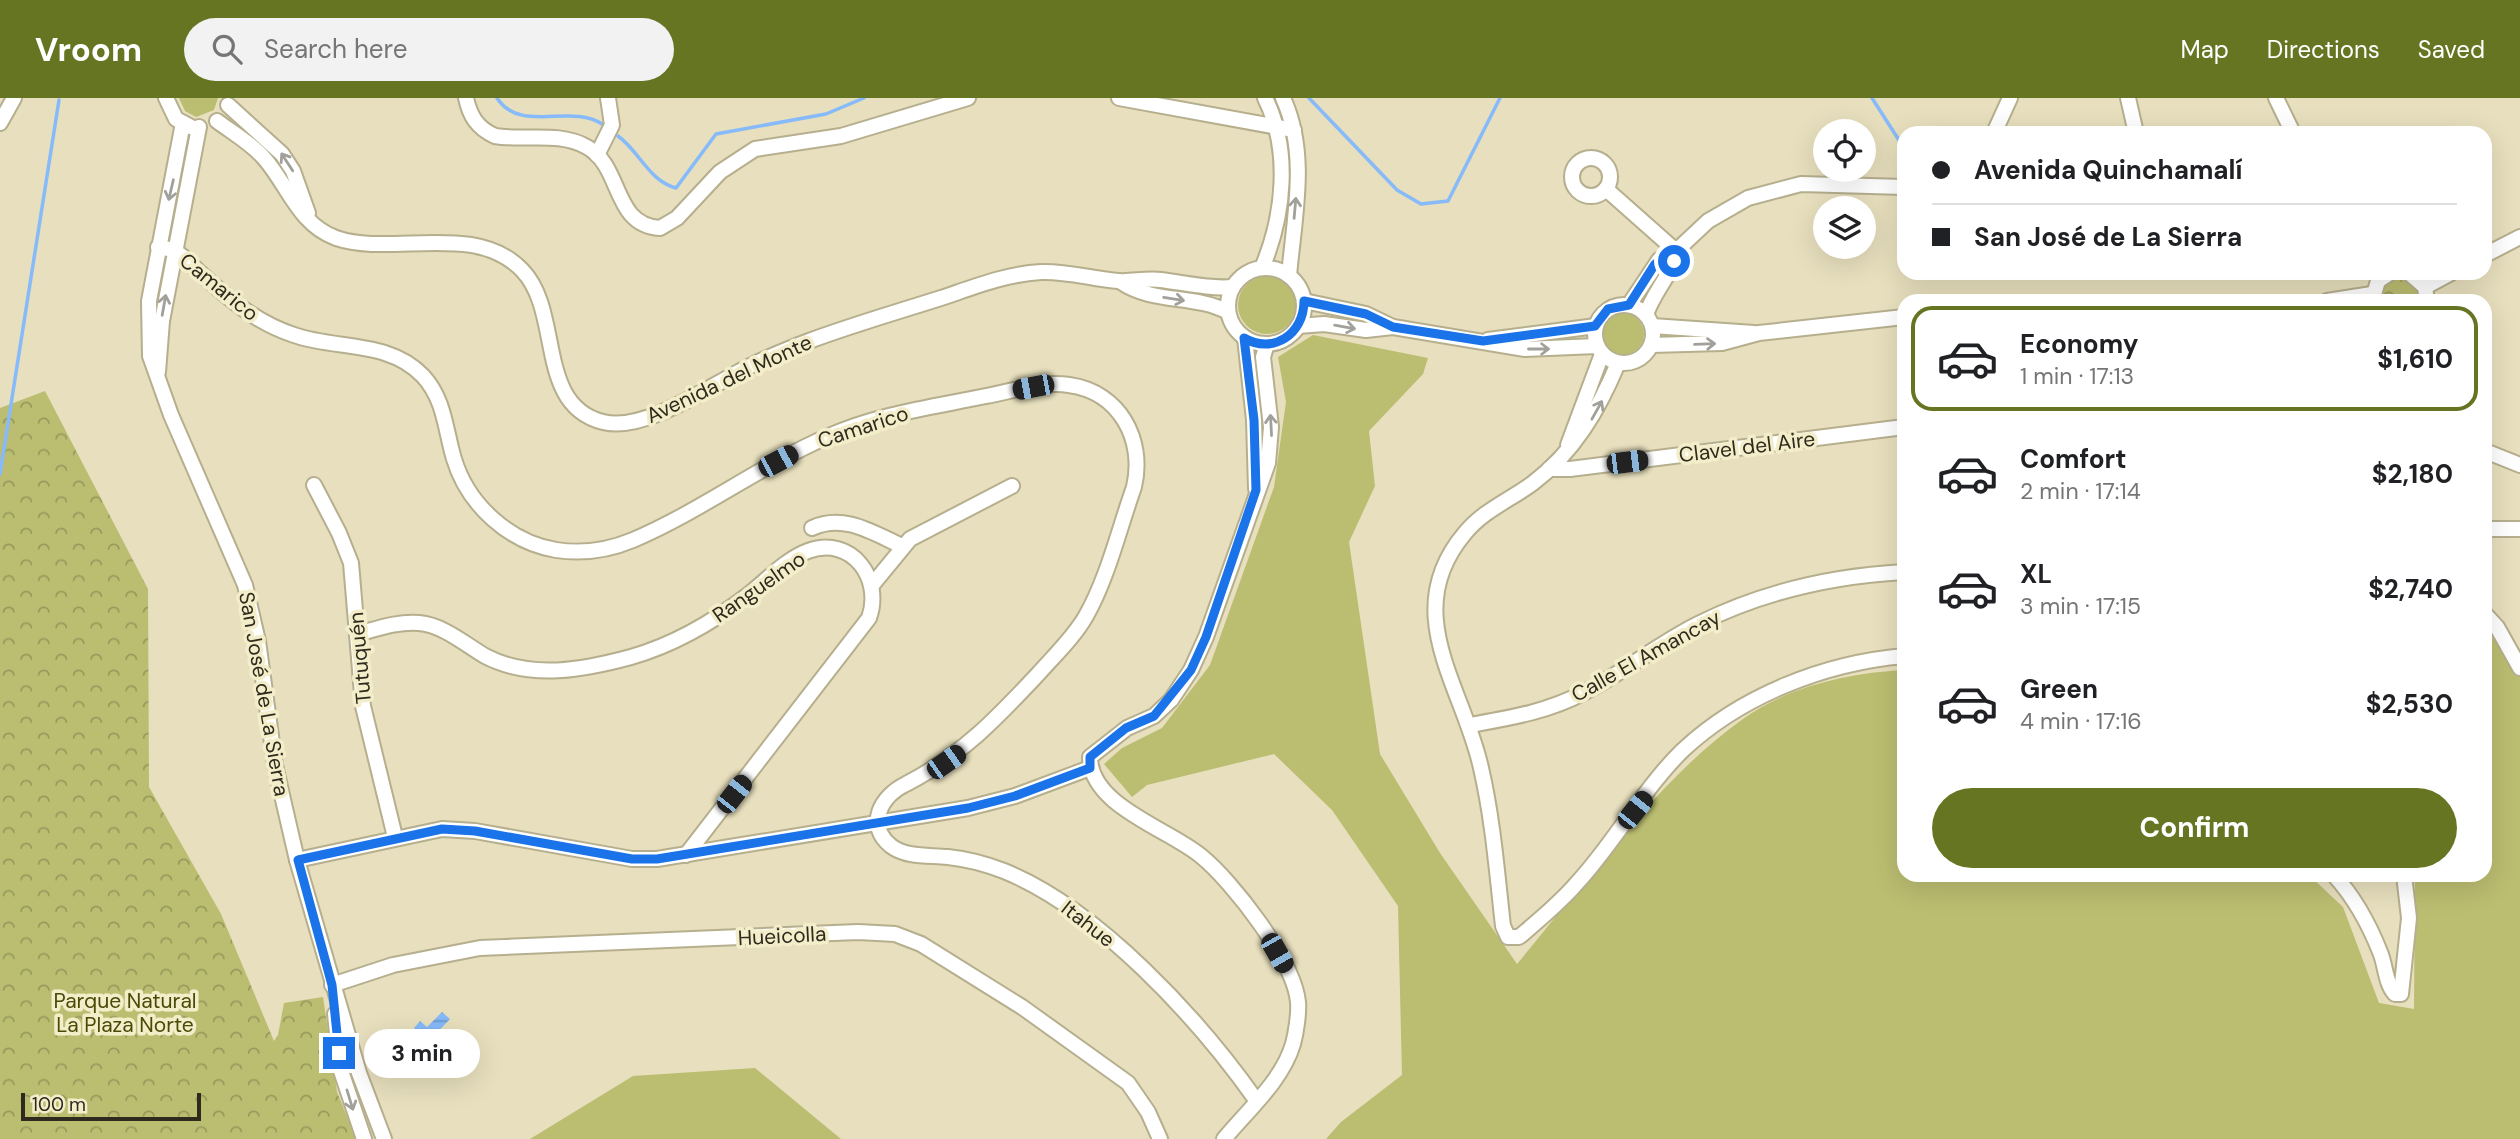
<!DOCTYPE html>
<html lang="en">
<head>
<meta charset="utf-8">
<style>
	:root { --surface:#fff; --page:#f2f2f2; --text:#202124; --muted:#757577; --line:#e0e0e0; --accent:#667521 }
	body { margin:0; font-family:"DM Sans",sans-serif; background:var(--page); color:var(--text); height:100vh; display:flex; flex-direction:column; font-size:26px; white-space:nowrap }
	* { box-sizing:border-box; margin:0 }
	p { font-size:23px; color:var(--muted) }
	.icon { flex:none; width:38px; height:38px; fill:none; stroke:currentColor; stroke-width:2; stroke-linecap:round; stroke-linejoin:round }
	.map { position:relative; flex:1; overflow:hidden }
	.side { position:absolute; left:1897px; top:196px; width:595px; height:588px; display:flex; flex-direction:column; background:var(--surface); border-radius:21px; box-shadow:0 7px 28px #0002 }
	.side>* { flex:none }
	.top-card { position:absolute; left:1897px; top:28px; width:595px; height:154px; border-radius:21px; box-shadow:0 7px 28px #0002; display:grid; align-content:center; height:154px; padding:0 35px; background:var(--surface) }
	.tools { position:absolute; left:1813px; top:21px; display:grid; gap:14px }
	.tools a { display:grid; place-items:center; width:63px; height:63px; border-radius:50%; background:var(--surface); box-shadow:0 7px 28px #0002; font-size:35px }
	.scale { position:absolute; left:21px; bottom:18px; width:180px; box-sizing:border-box; padding-left:7px; border:4px solid #2e2b1e; border-top:0; font-size:19px; line-height:24px; white-space:nowrap; color:#2e2b1e; -webkit-text-stroke:5px #f4edca; paint-order:stroke }
	.end { position:absolute; width:32px; height:32px; margin:-16px; border:9px solid #1a73e8; background:#fff; box-shadow:0 0 0 4px #fff }
	.from { border-radius:50% }
	.bubble { position:absolute; height:49px; border-radius:24px; background:var(--surface); box-shadow:0 7px 28px #0002; font-size:23px; font-weight:700; line-height:49px; text-align:center }
	.car { position:absolute; width:21px; height:42px; margin:-21px -10px; border-radius:9px; box-shadow:0 0 5px 2px #0007; background:linear-gradient(#222 24%,#8ab4d8 0 40%,#222 0 76%,#8ab4d8 0 86%,#222 0) }
	.top-card b { display:flex; align-items:center; gap:24px; height:66px; font-size:26px }
	.top-card b+b { border-top:2px solid var(--line) }
	.top-card i { width:18px; height:18px; background:var(--text) }
	ul { padding:12px 0 0; list-style:none }
	li { display:flex; align-items:center; gap:21px; height:105px; margin:0 14px 10px; padding:0 21px; border:4px solid transparent; border-radius:21px }
	li div { flex:1 }
	li b { display:block; font-size:26px }
	li em { font-style:normal; font-weight:700 }
	li.on { border-color:var(--accent) }
	li>.icon { width:63px; height:63px; stroke-width:1.5 }
	.button { display:flex; gap:14px; margin-top:auto; padding:14px 35px }
	.button a { flex:1; height:80px; border-radius:42px; background:var(--accent); color:#fff; font-size:28px; font-weight:700; line-height:80px; text-align:center }
	header { display:flex; align-items:center; gap:42px; box-sizing:border-box; height:98px; padding:0 35px; background:var(--accent); color:#fff }
	header strong { font-size:33px }
	nav { display:flex; gap:38px; margin-inline-start:auto; font-size:24px }
	.search { width:490px; height:63px; background:var(--page); display:flex; align-items:center; gap:18px; box-sizing:border-box; padding:0 24px; border-radius:38px; color:var(--muted); font-size:26px }
	.map>svg:first-child { display:block }
</style>
</head>
<body>
<header>
<strong>Vroom</strong>
<div class="search"><svg class="icon" aria-label="search" viewBox="0 0 24 24"><circle cx="10" cy="10" r="6"/><path d="M15 15l6 6"/></svg>Search here</div>
<nav><a>Map</a><a>Directions</a><a>Saved</a></nav>
</header>
<div class="map">
<svg width="2520" height="1041" viewBox="0 0 2520 1041">
	<defs>
		<pattern id="park-crowns" width="20" height="18" patternUnits="userSpaceOnUse" patternTransform="scale(1.75)"><rect width="20" height="18" fill="#bbbd71"/><path d="M2 6a3 3 0 1 1 6 0M12 15a3 3 0 1 1 6 0" fill="none" stroke="#989a5c"/></pattern>
		<pattern id="water-rules" width="6" height="5" patternUnits="userSpaceOnUse" patternTransform="scale(1.75)"><rect width="6" height="5" fill="#86bafa"/><path d="M0 2.5h6" fill="none" stroke="#6e97ca"/></pattern>
	</defs>
	<rect width="100%" height="100%" fill="#e7dfbd"/>
	<g fill="#bbbd71">
		<path d="M179 0H218L214 12 196 19 185 13Z"/>
		<circle cx="1267" cy="207" r="29"/>
		<circle cx="1623" cy="236" r="21"/>
		<path d="M1313 237 1428 260 1423 276 1369 333 1375 388 1349 444 1380 656 1440 755 1517 866C1585 785 1658 681 1743 621 1789 588 1849 575 1904 572V777H2309L2343 809 2379 905 2414 911 2415 777H2485V528L2516 575 2520 577V1041H1326L1341 1024 1402 977 1398 808 1332 712 1274 656 1147 687 1132 699 1104 666 1122 650 1162 630 1210 567 1274 389 1286 304 1278 259Z"/>
		<path d="M755 970 841 1041H530L633 978Z"/>
	</g>
	<g fill="url(#park-crowns)">
		<path d="M2396 180C2411 180 2418 190 2420 203H2380L2383 189Z"/>
		<path d="M45 293 148 491 149 689 221 816 274 943 278 937 284 905 323 899 337 994 356 1041H0V310Z"/>
	</g>
	<path fill="url(#water-rules)" d="M442 914 450 921 428 944 414 930 420 923 427 929Z"/>
	<g fill="none" stroke-linecap="round" stroke-linejoin="round">
		<g stroke="#86bafa" stroke-width="3.5">
			<path d="M497 0C520 36 571 5 602 26"/>
			<path d="M1309 0 1397 92 1421 106 1448 103 1500 0"/>
			<path d="M1872 0 1904 50"/>
			<path d="M618 38C640 54 649 83 676 90L716 36 826 16 864 0"/>
			<path d="M0 376 59 2"/>
		</g>
		<defs>
			<g id="minor">
				<path d="M166 0 176 21 191 29"/>
				<path d="M466 0C470 18 477 30 495 38 525 43 559 33 587 49 623 69 612 127 660 130L677 120 720 74 755 51 841 38 968 0"/>
				<path d="M1119 0 1294 32"/>
				<path d="M1283 0C1309 56 1294 119 1289 178"/>
				<path d="M2128 0 2136 35"/>
				<path d="M2276 0 2293 35"/>
				<path d="M228 7 282 56 293 73 308 115"/>
				<path d="M217 23C233 35 251 45 264 60 288 87 298 126 336 140 391 159 475 123 522 172 563 214 535 307 603 324 644 335 711 287 748 269 768 259 788 251 809 243 852 227 897 214 941 200 974 189 1006 176 1041 174 1068 173 1092 181 1119 183 1132 184 1146 180 1161 182 1185 185 1208 191 1233 189"/>
				<path d="M0 25 14 0"/>
				<path d="M183 25 149 203 150 258 171 317 245 487 258 543 275 667 297 762 359 975 384 1041"/>
				<path d="M1994 35 2010 0"/>
				<path d="M597 57 612 27 608 0"/>
				<circle cx="1591" cy="79" r="19"/>
				<path d="M1606 91 1676 153"/>
				<path d="M158 149 174 152 182 158C217 190 248 222 294 237 337 252 389 242 423 278 445 302 445 331 454 361 468 407 509 444 556 452 582 456 609 452 633 442 701 413 761 367 829 338 879 316 933 309 986 298 1013 293 1042 283 1069 287 1120 294 1145 342 1134 389 1119 431 1108 479 1086 518 1074 539 1055 557 1039 575 996 621 962 657 906 686 881 698 865 727 891 748 907 760 929 757 948 759 967 761 986 766 1004 773 1098 811 1198 920 1256 1002"/>
				<path d="M2485 157 2520 139"/>
				<path d="M1262 170C1284 118 1291 52 1265 0"/>
				<circle cx="1266" cy="208" r="38"/>
				<path d="M2409 175 2425 189 2427 203"/>
				<path d="M1121 184C1153 206 1195 196 1228 214"/>
				<path d="M2425 189 2451 175"/>
				<path d="M1304 203 1366 216 1393 229"/>
				<path d="M2327 203 2372 196"/>
				<path d="M2372 203 2378 183 2390 175"/>
				<circle cx="1624" cy="236" r="29"/>
				<path d="M1629 207 1659 162 1676 153 1708 123 1748 100 1801 86 1904 89"/>
				<path d="M1646 217C1653 194 1673 176 1676 153"/>
				<path d="M1298 228 1324 226 1366 232 1393 229 1525 251 1597 248"/>
				<path d="M1652 228 1754 235"/>
				<path d="M1245 240 1254 322 1256 391"/>
				<path d="M1488 242 1596 228"/>
				<path d="M1651 247 1722 245 1759 235 1904 219"/>
				<path d="M1618 265C1599 311 1574 354 1533 385 1510 402 1484 412 1465 435 1398 514 1463 588 1481 670 1493 722 1497 775 1503 828L1508 839H1519C1539 822 1560 805 1577 785 1615 744 1643 691 1683 652 1742 597 1825 565 1904 558"/>
				<path d="M158 274 162 223 199 29"/>
				<path d="M1568 347 1602 256"/>
				<path d="M2485 353 2520 367"/>
				<path d="M1549 371H1570L1904 329"/>
				<path d="M314 387 339 435 351 465 363 608 395 739"/>
				<path d="M812 430C844 415 873 435 902 448"/>
				<path d="M2485 431H2520"/>
				<path d="M873 486 910 441 1012 388"/>
				<path d="M2485 516 2497 529 2520 570"/>
				<path d="M357 536C376 531 399 523 419 525 443 527 465 546 485 558 531 582 583 572 631 559 673 547 713 524 748 497 766 483 786 461 808 453 852 437 883 481 869 520L686 757"/>
				<path d="M1470 627C1509 620 1547 614 1583 595 1623 575 1658 546 1698 526 1762 494 1832 478 1904 474"/>
				<path d="M297 762 442 731 475 733 632 761H657L968 710 1015 698 1090 670"/>
				<path d="M2334 777C2354 799 2369 826 2380 854 2386 868 2385 885 2395 896H2401L2409 820 2404 777"/>
				<path d="M332 887 393 867 480 850 858 834 895 836 921 846 1022 909 1128 985 1148 1014 1160 1041"/>
				<path d="M335 916 341 973 364 1041"/>
				<path d="M1224 1041C1248 1012 1282 983 1293 946 1296 935 1299 915 1298 904 1294 863 1233 784 1201 758 1169 731 1090 708 1090 659L1127 630 1154 618 1171 602 1191 572 1206 539 1268 365 1271 329 1263 259 1267 246"/>
			</g>
		</defs>
		<use href="#minor" stroke="#b6af8e" stroke-width="18"/>
		<use href="#minor" stroke="#fff" stroke-width="14"/>
	</g>
	<defs><path id="oneway-shaft" d="M-6 0H5M1.5-3L5.5 0L1.5 3" fill="none" stroke-width="1.6" stroke-linecap="round" stroke-linejoin="round" transform="scale(1.75)"/></defs>
	<g stroke="#a1a09a">
		<use href="#oneway-shaft" transform="translate(287 64) rotate(-123)"/>
		<use href="#oneway-shaft" transform="translate(171 92) rotate(103)"/>
		<use href="#oneway-shaft" transform="translate(1295 110) rotate(-85)"/>
		<use href="#oneway-shaft" transform="translate(1174 201) rotate(9)"/>
		<use href="#oneway-shaft" transform="translate(164 207) rotate(-80)"/>
		<use href="#oneway-shaft" transform="translate(1345 229) rotate(10)"/>
		<use href="#oneway-shaft" transform="translate(1705 246) rotate(-2)"/>
		<use href="#oneway-shaft" transform="translate(1539 251)"/>
		<use href="#oneway-shaft" transform="translate(1597 312) rotate(-61)"/>
		<use href="#oneway-shaft" transform="translate(1271 327) rotate(-93)"/>
		<use href="#oneway-shaft" transform="translate(350 1002) rotate(73)"/>
	</g>
	<g fill="none" stroke-linecap="round" stroke-linejoin="round">
		<path stroke="#1a73e8" stroke-width="9" d="M339 955 332 887 298 762 442 731 475 733 632 761H657L968 710 1015 698 1090 670V659L1126 630 1154 618 1191 572 1206 539 1256 392 1254 322 1244 240C1273 257 1304 236 1304 203L1366 216 1393 229 1483 243 1595 228 1608 211 1629 207 1655 166 1676 153 1674 163"/>
	</g>
	<g text-anchor="middle" dominant-baseline="central" stroke-width="7" stroke-linejoin="round" paint-order="stroke">
		<g font-size="21" fill="#2e2b1e" stroke="#f4edca">
			<text transform="translate(219 189) rotate(39)">Camarico</text>
			<text transform="translate(729 281) rotate(-25)">Avenida del Monte</text>
			<text transform="translate(863 329) rotate(-18)">Camarico</text>
			<text transform="translate(1747 349) rotate(-7)">Clavel del Aire</text>
			<text transform="translate(759 489) rotate(-35)">Ranguelmo</text>
			<text transform="translate(1646 558) rotate(-29)">Calle El Amancay</text>
			<text transform="translate(360 560) rotate(-95)">Tutuquén</text>
			<text transform="translate(264 596) rotate(80)">San José de La Sierra</text>
			<text transform="translate(1088 826) rotate(38)">Itahue</text>
			<text transform="translate(782 838) rotate(-3)">Hueicolla</text>
		</g>
		<g font-size="21" fill="#494a06" stroke="#f4edca">
			<text x="125" y="903">Parque Natural<tspan x="125" dy="24">La Plaza Norte</tspan></text>
		</g>
	</g>
</svg>
<div class="tools">
<a><svg class="icon" aria-label="locate" viewBox="0 0 24 24"><circle cx="12" cy="12" r="6"/><path d="M12 2v4M12 18v4M2 12h4M18 12h4"/></svg></a>
<a><svg class="icon" aria-label="layers" viewBox="0 0 24 24"><path d="M12 4l9 5-9 5-9-5zM3 14l9 5 9-5"/></svg></a>
</div>
<div class="scale">100 m</div>
<i class="end from" style="left:1674px;top:163px"></i>
<i class="end" style="left:339px;top:955px"></i>
<div class="bubble" style="left:364px;top:931px;width:116px">3 min</div>
<i class="car" style="left:1033px;top:289px;rotate:259deg"></i>
<i class="car" style="left:778px;top:363px;rotate:62deg"></i>
<i class="car" style="left:1627px;top:364px;rotate:83deg"></i>
<i class="car" style="left:946px;top:664px;rotate:55deg"></i>
<i class="car" style="left:734px;top:696px;rotate:38deg"></i>
<i class="car" style="left:1635px;top:712px;rotate:39deg"></i>
<i class="car" style="left:1277px;top:855px;rotate:150deg"></i>
<div class="top-card">
<b><i class="from"></i>Avenida Quinchamalí</b>
<b><i></i>San José de La Sierra</b>
</div>
<section class="side">
<ul>
<li class="on"><svg class="icon" aria-label="car" viewBox="0 0 24 24"><path d="M5 17H2v-5l4-1 3-4h7l3 4 3 1v5h-3M9 17h6M6 11h13"/><circle cx="7" cy="17" r="2"/><circle cx="17" cy="17" r="2"/></svg><div><b>Economy</b><p>1 min · 17:13</p></div><em>$1,610</em></li>
<li><svg class="icon" aria-label="car" viewBox="0 0 24 24"><path d="M5 17H2v-5l4-1 3-4h7l3 4 3 1v5h-3M9 17h6M6 11h13"/><circle cx="7" cy="17" r="2"/><circle cx="17" cy="17" r="2"/></svg><div><b>Comfort</b><p>2 min · 17:14</p></div><em>$2,180</em></li>
<li><svg class="icon" aria-label="car" viewBox="0 0 24 24"><path d="M5 17H2v-5l4-1 3-4h7l3 4 3 1v5h-3M9 17h6M6 11h13"/><circle cx="7" cy="17" r="2"/><circle cx="17" cy="17" r="2"/></svg><div><b>XL</b><p>3 min · 17:15</p></div><em>$2,740</em></li>
<li><svg class="icon" aria-label="car" viewBox="0 0 24 24"><path d="M5 17H2v-5l4-1 3-4h7l3 4 3 1v5h-3M9 17h6M6 11h13"/><circle cx="7" cy="17" r="2"/><circle cx="17" cy="17" r="2"/></svg><div><b>Green</b><p>4 min · 17:16</p></div><em>$2,530</em></li>
</ul>
<div class="button"><a>Confirm</a></div>
</section>
</div>
</body>
</html>
